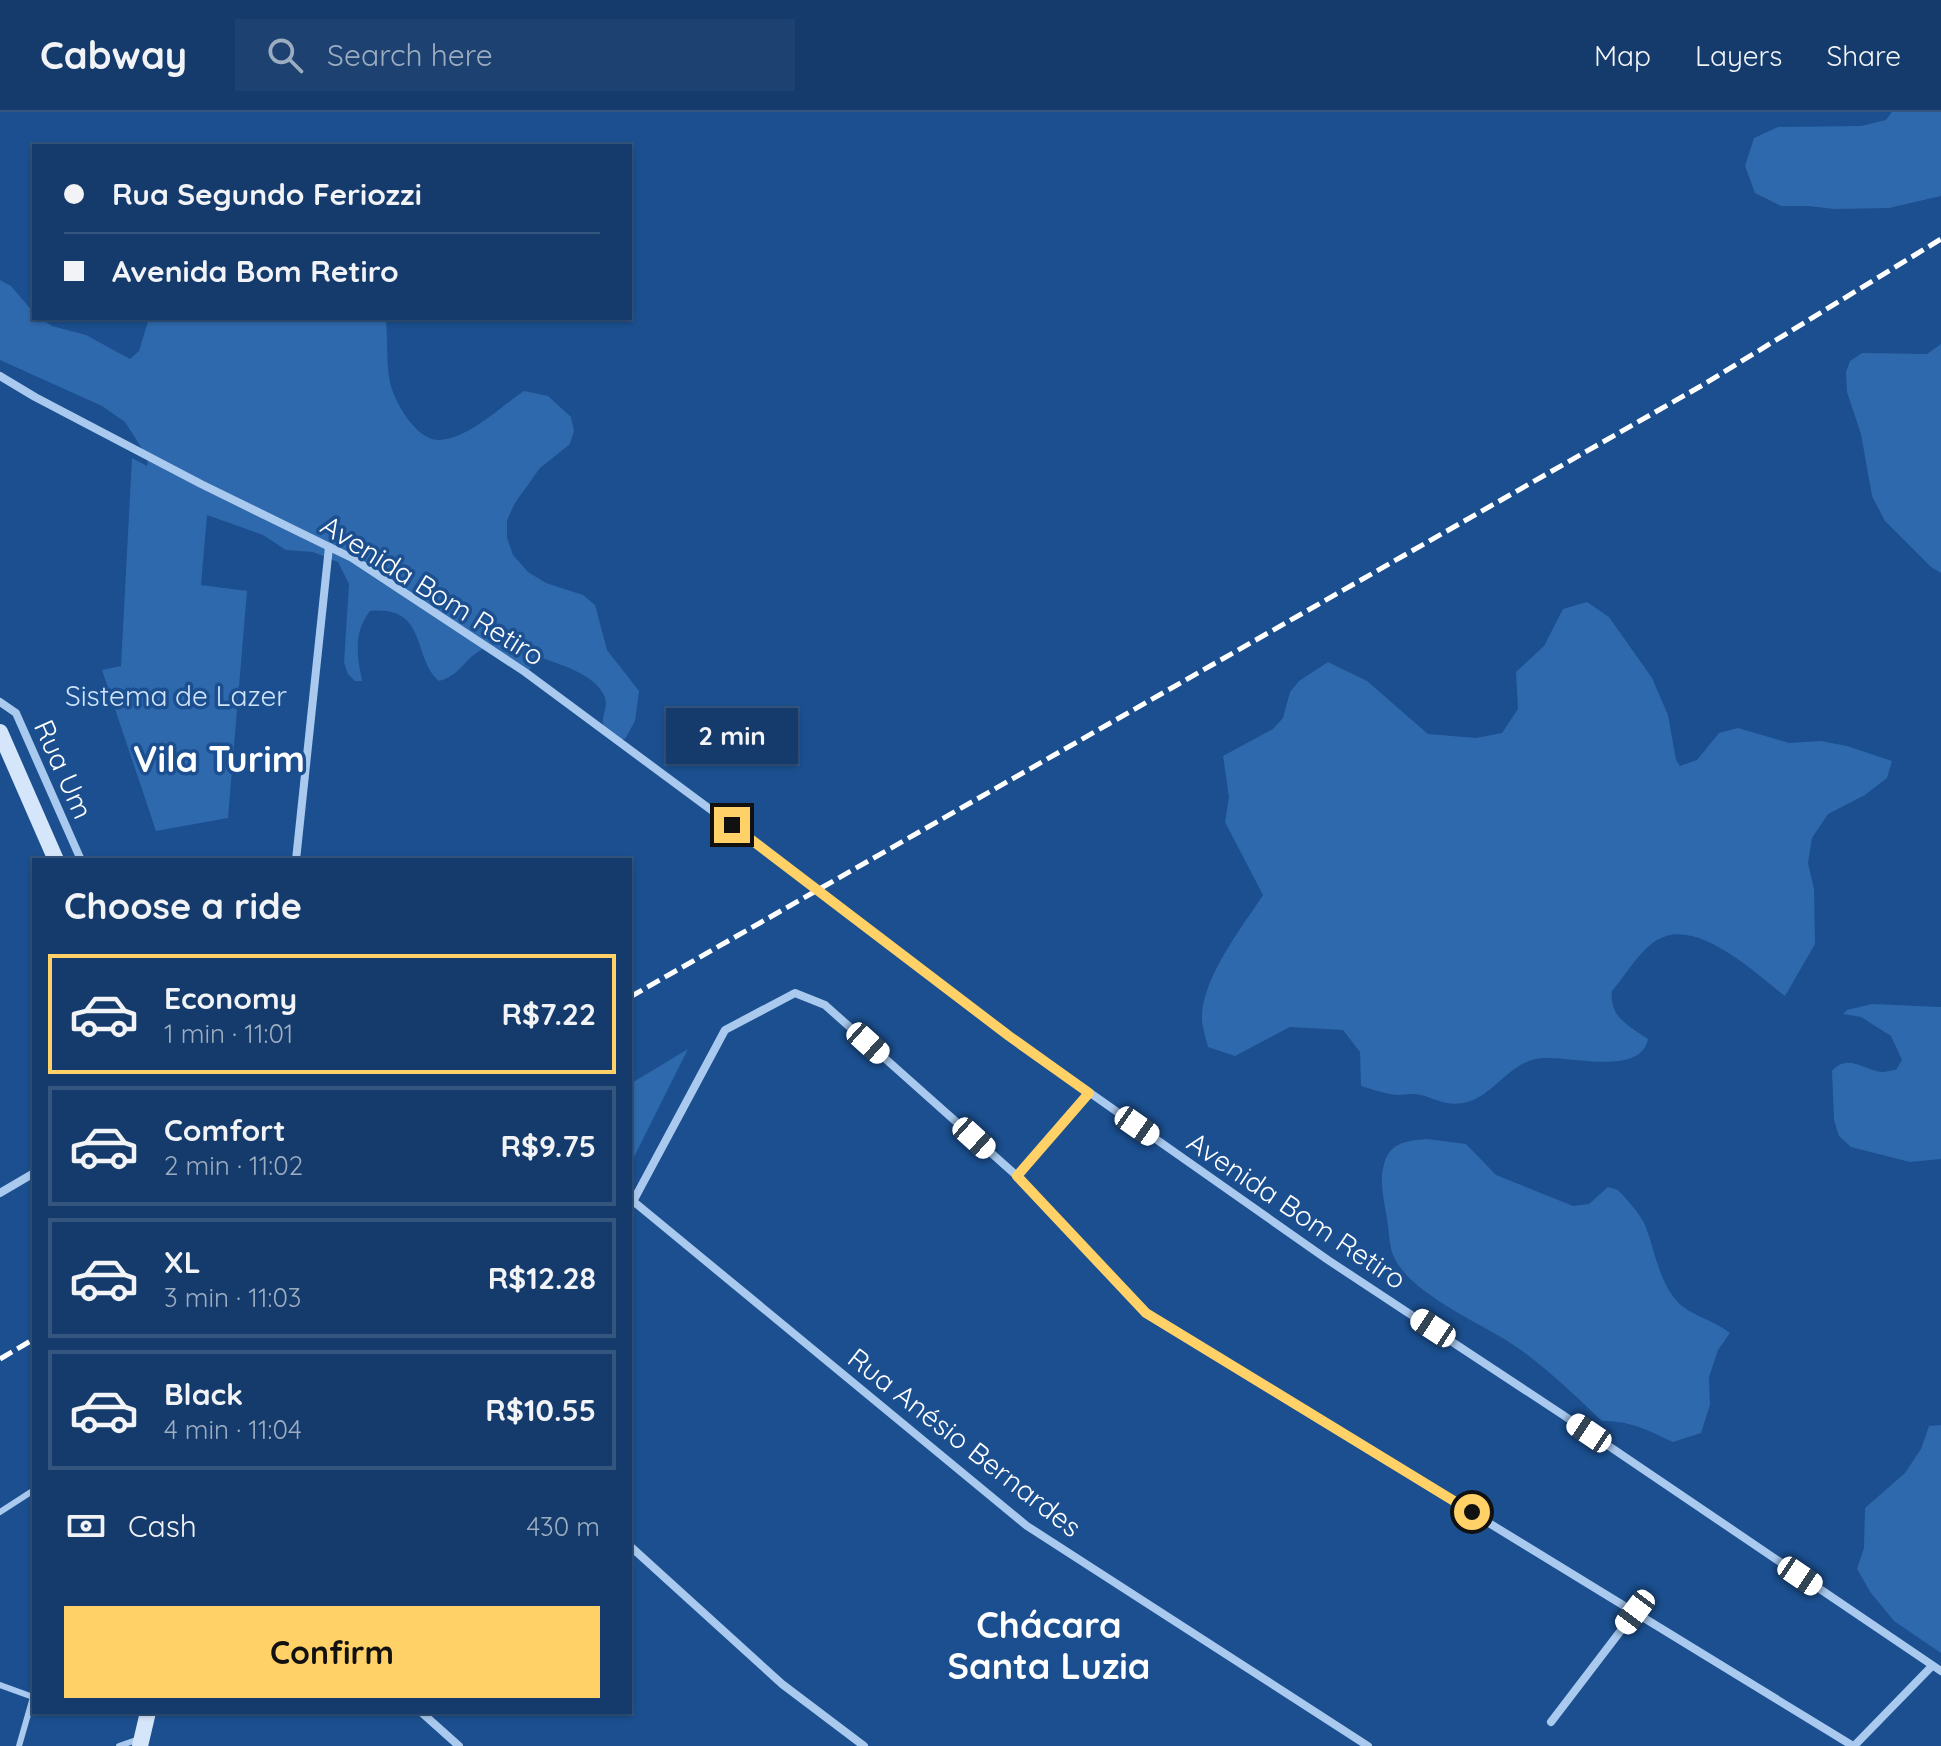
<!DOCTYPE html>
<html lang="en">
<head>
<meta charset="utf-8">
<style>
	:root { --surface:#143b6b; --page:#1d4271; --text:#f1f3f6; --muted:#9dadc1; --line:#33557e; --accent:#ffd166 }
	body { margin:0; font-family:Quicksand,sans-serif; background:var(--page); color:var(--text); height:100vh; display:flex; flex-direction:column; font-size:30px; white-space:nowrap }
	* { box-sizing:border-box; margin:0 }
	p { font-size:26px; color:var(--muted) }
	.icon { flex:none; width:44px; height:44px; fill:none; stroke:currentColor; stroke-width:2; stroke-linecap:round; stroke-linejoin:round }
	.map { position:relative; flex:1; overflow:hidden }
	.panel { position:absolute; left:32px; top:746px; width:600px; height:856px; display:flex; flex-direction:column; background:var(--surface); border-radius:0px; box-shadow:0 2px 6px #0004,0 0 0 2px var(--line) }
	.panel>* { flex:none }
	.banner { position:absolute; left:32px; top:32px; width:600px; height:176px; border-radius:0px; box-shadow:0 2px 6px #0004,0 0 0 2px var(--line); display:grid; align-content:center; height:176px; padding:0 32px; background:var(--surface) }
	.end { position:absolute; width:36px; height:36px; margin:-18px; border:10px solid #ffd166; background:#111; box-shadow:0 0 0 4px #111 }
	.from { border-radius:50% }
	.bubble { position:absolute; height:56px; border-radius:0px; background:var(--surface); box-shadow:0 2px 6px #0004,0 0 0 2px var(--line); font-size:26px; font-weight:800; line-height:56px; text-align:center }
	.car { position:absolute; width:24px; height:48px; margin:-24px -12px; border-radius:10px; box-shadow:0 0 6px 2px #0007; background:linear-gradient(#fff 24%,#345 0 40%,#fff 0 76%,#345 0 86%,#fff 0) }
	.banner b { display:flex; align-items:center; gap:28px; height:76px; font-size:30px }
	.banner b+b { border-top:2px solid var(--line) }
	.banner i { width:20px; height:20px; background:var(--text) }
	ul { padding:0; list-style:none }
	li { display:flex; align-items:center; gap:24px; height:120px; margin:0 16px 12px; padding:0 16px; border:4px solid var(--line); border-radius:0px }
	li div { flex:1 }
	li b { display:block; font-size:30px }
	li em { font-style:normal; font-weight:800 }
	li.active { border-color:var(--accent) }
	li>.icon { width:72px; height:72px; stroke-width:1.5 }
	h2 { padding:0 32px; font-size:36px; line-height:96px }
	.pay { display:flex; align-items:center; gap:20px; height:88px; padding:0 32px; font-size:30px }
	.pay p { margin-inline-start:auto }
	.primary-button { display:flex; gap:16px; margin-top:auto; padding:16px 32px }
	.primary-button a { flex:1; height:92px; border-radius:0px; background:var(--accent); color:#111; font-size:32px; font-weight:800; line-height:92px; text-align:center }
	header { display:flex; align-items:center; gap:48px; box-sizing:border-box; height:112px; padding:0 40px; background:var(--surface); border-bottom:2px solid var(--line) }
	header strong { font-size:38px }
	nav { display:flex; gap:44px; margin-inline-start:auto; font-size:28px }
	.search { width:560px; height:72px; background:var(--page); display:flex; align-items:center; gap:20px; box-sizing:border-box; padding:0 28px; border-radius:0px; color:var(--muted); font-size:30px }
	.map>svg:first-child { display:block }
</style>
</head>
<body>
<header>
<strong>Cabway</strong>
<div class="search"><svg class="icon" aria-label="search" viewBox="0 0 24 24"><circle cx="10" cy="10" r="6"/><path d="M15 15l6 6"/></svg>Search here</div>
<nav><a>Map</a><a>Layers</a><a>Share</a></nav>
</header>
<div class="map">
<svg width="1941" height="1634" viewBox="0 0 1941 1634">
	<rect width="100%" height="100%" fill="#1b4f8f"/>
	<g fill="#2e69ad">
		<path d="M1892 0H1941V84L1889 96 1834 97 1808 94H1781L1755 81 1745 54 1754 26 1778 15 1861 14 1886 8Z"/>
		<path d="M0 168 11 174 34 201V206H40L52 214 86 223 130 247 139 239 149 206H353L386 209C388 229 386 251 390 270 394 290 417 329 439 328 469 326 500 295 524 279L548 284 571 305 574 319 570 332 540 356 515 391 507 408V426L513 443 528 460 546 471 583 483 595 493 607 538 639 579 635 609 625 627 616 628C590 609 612 600 604 583 594 562 559 552 539 545L529 558 485 536C463 546 462 563 439 569 412 546 428 493 370 499 353 521 357 543 362 569H355L348 562 344 551 349 472 338 450 313 440 286 438 263 423 207 403 201 473 247 479 228 706 156 719 102 558 121 554 132 346 147 354 148 346 125 310 102 294 0 248Z"/>
		<path d="M1941 232V461L1931 455 1885 409 1872 384 1861 322 1847 280 1846 260 1850 249 1862 241 1927 242Z"/>
		<path d="M1587 490 1609 505 1652 566 1668 603 1676 648 1680 654 1697 648 1719 621 1738 616 1789 631 1821 629 1847 634 1892 649 1887 666 1865 683 1828 702 1812 726 1808 751 1814 777 1815 832 1785 884C1755 861 1696 804 1657 828 1639 839 1625 864 1612 879 1609 905 1629 914 1648 927 1640 967 1563 941 1536 947 1507 953 1492 986 1463 991 1446 994 1436 987 1421 983 1413 981 1405 983 1397 983 1385 982 1372 977 1361 974L1360 940 1343 918 1290 915 1235 944 1208 935C1206 927 1203 918 1202 909 1200 868 1241 817 1263 783L1225 710 1229 685 1223 644 1273 617 1283 606 1290 580 1299 569 1328 550 1367 569 1428 622 1476 626 1502 621 1518 597 1516 560 1544 534 1563 497Z"/>
		<path d="M1872 892 1941 895V1047L1910 1050 1851 1035 1839 1024 1834 1008 1832 959C1848 941 1863 958 1882 960 1887 960 1891 958 1896 958L1902 948 1891 924 1861 905 1843 902 1847 898Z"/>
		<path d="M688 937 630 1053V972Z"/>
		<path d="M1427 1027 1466 1032 1496 1063 1573 1094 1589 1092 1608 1075 1618 1078C1627 1088 1639 1100 1645 1113 1655 1138 1658 1167 1676 1188 1688 1203 1714 1208 1730 1221L1718 1238 1709 1265 1710 1293 1701 1321 1673 1330C1650 1319 1629 1308 1602 1309 1573 1282 1543 1252 1509 1230 1476 1209 1408 1180 1393 1143 1389 1132 1389 1118 1387 1107 1385 1093 1381 1078 1382 1064 1385 1034 1398 1029 1427 1027Z"/>
		<path d="M1941 1313V1541L1894 1509 1871 1481 1857 1457 1864 1436 1865 1396 1905 1361 1921 1337 1929 1314Z"/>
	</g>
	<g fill="none" stroke-linecap="round" stroke-linejoin="round">
		<g stroke="#a9c9ee" stroke-width="6">
			<path d="M0 1400 34 1378"/>
			<path d="M0 1573 33 1585 19 1634"/>
			<path d="M119 1634 139 1627"/>
		</g>
		<g stroke="#a9c9ee" stroke-width="8">
			<path d="M0 264 35 285 201 372 352 446 525 560 776 746"/>
			<path d="M0 590 16 601 81 748"/>
			<path d="M296 748 329 435"/>
			<path d="M876 823 1009 924 1328 1148 1563 1303 1941 1559"/>
			<path d="M1017 1064 1089 981"/>
			<path d="M0 1081 34 1061"/>
			<path d="M633 1089 1027 1414 1368 1634"/>
			<path d="M630 1095 725 918 795 881 825 893 1017 1064 1146 1201 1853 1634"/>
			<path d="M630 1434 782 1572 864 1634"/>
			<path d="M421 1600 459 1634"/>
			<path d="M1551 1610 1635 1500"/>
			<path d="M1854 1634 1932 1554"/>
		</g>
		<g stroke="#d6e6fa" stroke-width="16">
			<path d="M0 620 56 748"/>
			<path d="M140 1634 148 1600"/>
		</g>
		<g stroke="#fff" stroke-width="5" stroke-dasharray="14 6" stroke-linecap="butt">
			<path d="M630 885 1701 274 1941 127"/>
			<path d="M0 1247 34 1227"/>
		</g>
		<path stroke="#a9c9ee" stroke-width="8" d="M776 746 876 823"/>
	</g>
	<g fill="none" stroke-linecap="round" stroke-linejoin="round">
		<path stroke="#ffd166" stroke-width="10" d="M732 713 1009 924 1089 981 1017 1064 1146 1201 1472 1400"/>
	</g>
	<g text-anchor="middle" dominant-baseline="central" stroke-width="7" stroke-linejoin="round" paint-order="stroke">
		<g font-size="28" fill="#fff" stroke="#1b4f8f">
			<text transform="translate(433 478) rotate(32)">Avenida Bom Retiro</text>
			<text transform="translate(64 657) rotate(66)">Rua Um</text>
			<text transform="translate(1297 1098) rotate(34)">Avenida Bom Retiro</text>
			<text transform="translate(965 1330) rotate(38)">Rua Anésio Bernardes</text>
		</g>
		<g font-size="28" fill="#cfe3fa" stroke="#1b4f8f">
			<text x="176" y="583">Sistema de Lazer</text>
		</g>
		<g font-size="36" font-weight="bold" fill="#fff" stroke="#1b4f8f">
			<text x="219" y="646">Vila Turim</text>
			<text x="1049" y="1512">Chácara<tspan x="1049" dy="41">Santa Luzia</tspan></text>
		</g>
	</g>
</svg>
<i class="end from" style="left:1472px;top:1400px"></i>
<i class="end" style="left:732px;top:713px"></i>
<div class="bubble" style="left:666px;top:596px;width:132px">2 min</div>
<i class="car" style="left:868px;top:931px;rotate:132deg"></i>
<i class="car" style="left:1137px;top:1014px;rotate:125deg"></i>
<i class="car" style="left:974px;top:1026px;rotate:132deg"></i>
<i class="car" style="left:1433px;top:1216px;rotate:303deg"></i>
<i class="car" style="left:1589px;top:1321px;rotate:304deg"></i>
<i class="car" style="left:1800px;top:1464px;rotate:124deg"></i>
<i class="car" style="left:1635px;top:1500px;rotate:217deg"></i>
<div class="banner">
<b><i class="from"></i>Rua Segundo Feriozzi</b>
<b><i></i>Avenida Bom Retiro</b>
</div>
<section class="panel">
<h2>Choose a ride</h2>
<ul>
<li class="active"><svg class="icon" aria-label="car" viewBox="0 0 24 24"><path d="M5 17H2v-5l4-1 3-4h7l3 4 3 1v5h-3M9 17h6M6 11h13"/><circle cx="7" cy="17" r="2"/><circle cx="17" cy="17" r="2"/></svg><div><b>Economy</b><p>1 min · 11:01</p></div><em>R$7.22</em></li>
<li><svg class="icon" aria-label="car" viewBox="0 0 24 24"><path d="M5 17H2v-5l4-1 3-4h7l3 4 3 1v5h-3M9 17h6M6 11h13"/><circle cx="7" cy="17" r="2"/><circle cx="17" cy="17" r="2"/></svg><div><b>Comfort</b><p>2 min · 11:02</p></div><em>R$9.75</em></li>
<li><svg class="icon" aria-label="car" viewBox="0 0 24 24"><path d="M5 17H2v-5l4-1 3-4h7l3 4 3 1v5h-3M9 17h6M6 11h13"/><circle cx="7" cy="17" r="2"/><circle cx="17" cy="17" r="2"/></svg><div><b>XL</b><p>3 min · 11:03</p></div><em>R$12.28</em></li>
<li><svg class="icon" aria-label="car" viewBox="0 0 24 24"><path d="M5 17H2v-5l4-1 3-4h7l3 4 3 1v5h-3M9 17h6M6 11h13"/><circle cx="7" cy="17" r="2"/><circle cx="17" cy="17" r="2"/></svg><div><b>Black</b><p>4 min · 11:04</p></div><em>R$10.55</em></li>
</ul>
<div class="pay"><svg class="icon" aria-label="cash" viewBox="0 0 24 24"><path d="M3 7h18v10H3z"/><circle cx="12" cy="12" r="2"/></svg>Cash<p>430 m</p></div>
<div class="primary-button"><a>Confirm</a></div>
</section>
</div>
</body>
</html>
